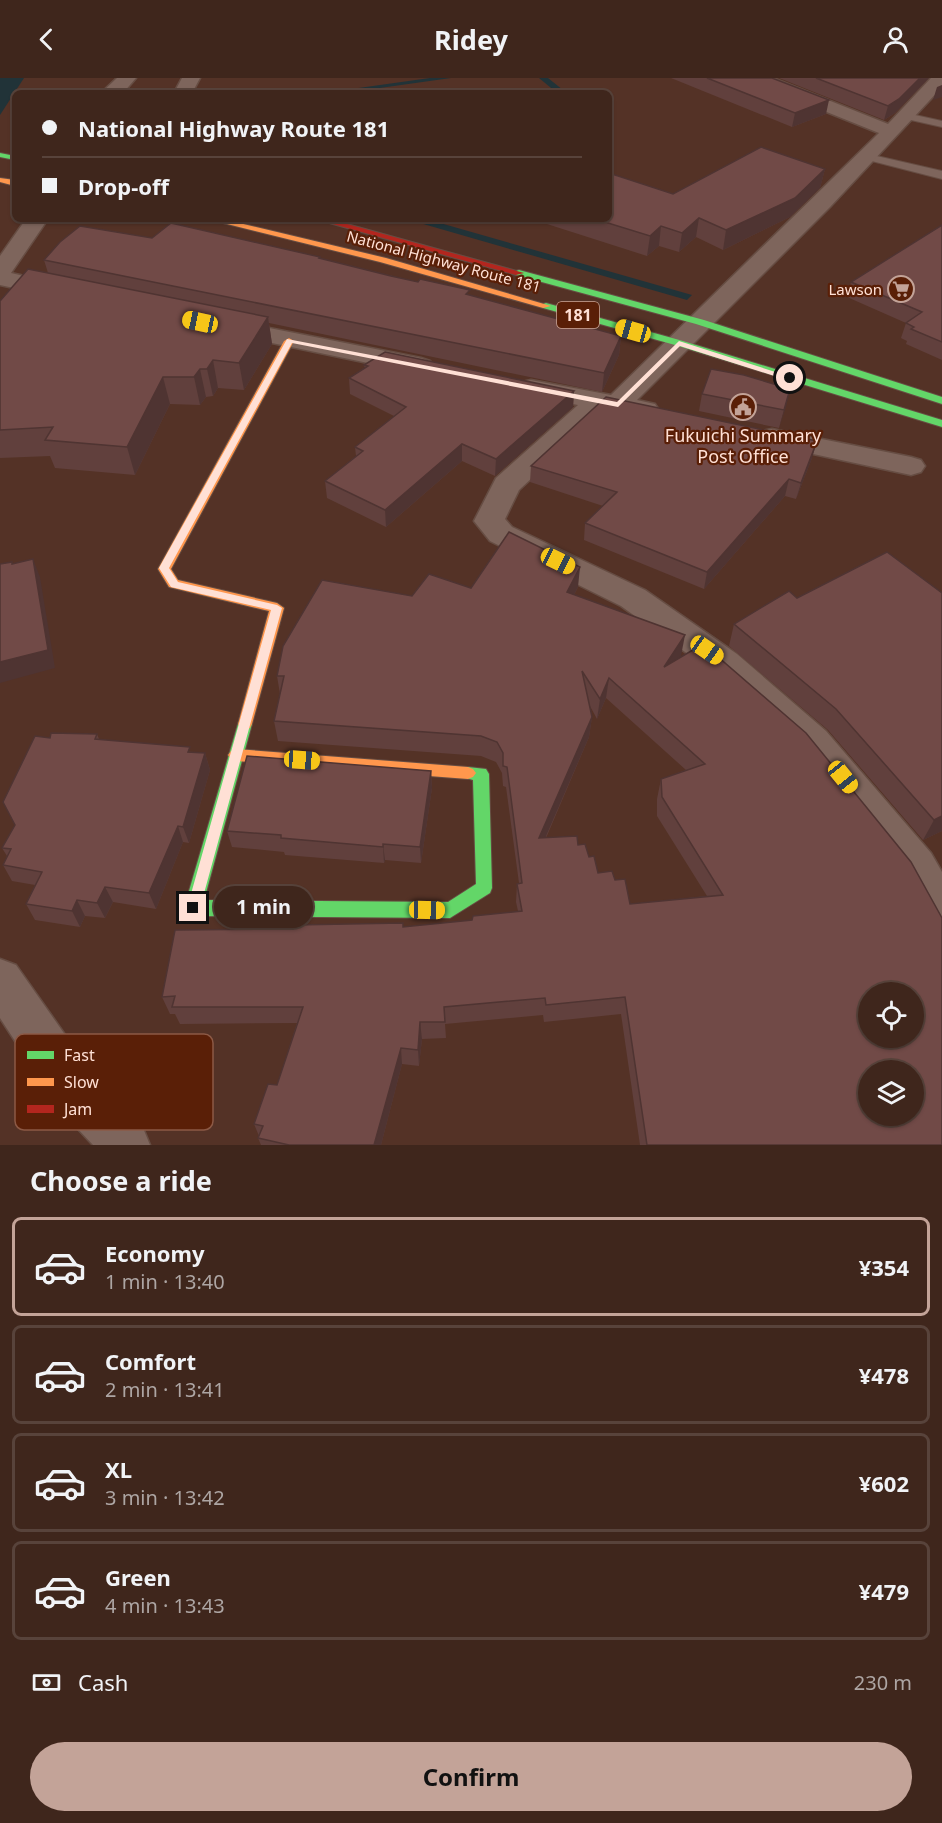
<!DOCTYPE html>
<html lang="en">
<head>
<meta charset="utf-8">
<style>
	:root { --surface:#3f261c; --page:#462e25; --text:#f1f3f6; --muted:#ada5a3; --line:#58433b; --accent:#c3a398 }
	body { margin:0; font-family:"Noto Sans",sans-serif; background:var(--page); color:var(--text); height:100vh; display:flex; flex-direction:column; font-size:22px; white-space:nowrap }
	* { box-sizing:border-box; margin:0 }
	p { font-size:20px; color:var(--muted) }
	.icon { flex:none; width:33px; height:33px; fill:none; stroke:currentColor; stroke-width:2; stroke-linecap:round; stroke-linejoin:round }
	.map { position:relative; height:1067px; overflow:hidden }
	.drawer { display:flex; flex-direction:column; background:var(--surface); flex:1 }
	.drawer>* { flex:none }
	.banner { position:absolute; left:12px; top:12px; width:600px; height:132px; border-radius:9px; box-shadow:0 2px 4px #0004,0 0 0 2px var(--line); display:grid; align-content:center; height:132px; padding:0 30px; background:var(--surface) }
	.controls { position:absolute; left:858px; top:904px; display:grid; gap:12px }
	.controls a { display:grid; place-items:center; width:66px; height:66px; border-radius:50%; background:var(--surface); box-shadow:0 2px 4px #0004,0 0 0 2px var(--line); font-size:30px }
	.end { position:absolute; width:27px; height:27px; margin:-14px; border:8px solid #ffe0d5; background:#111; box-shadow:0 0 0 3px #111 }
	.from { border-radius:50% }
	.bubble { position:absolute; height:42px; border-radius:21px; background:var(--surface); box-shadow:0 2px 4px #0004,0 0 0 2px var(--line); font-size:20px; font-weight:700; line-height:42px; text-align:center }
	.car { position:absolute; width:18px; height:36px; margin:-18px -9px; border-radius:8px; box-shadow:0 0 4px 2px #0007; background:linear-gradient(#f5c518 24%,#345 0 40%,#f5c518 0 76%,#345 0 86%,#f5c518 0) }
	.banner b { display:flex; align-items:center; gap:21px; height:57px; font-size:22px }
	.banner b+b { border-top:2px solid var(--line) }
	.banner i { width:15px; height:15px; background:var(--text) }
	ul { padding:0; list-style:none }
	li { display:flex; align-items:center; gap:18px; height:99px; margin:0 12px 9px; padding:0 18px; border:3px solid var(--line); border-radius:9px }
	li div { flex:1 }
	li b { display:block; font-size:22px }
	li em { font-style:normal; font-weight:700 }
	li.on { border-color:var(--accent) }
	li>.icon { width:54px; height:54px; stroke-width:1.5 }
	h2 { padding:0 30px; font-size:27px; line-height:72px }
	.pay { display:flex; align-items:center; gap:15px; height:66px; padding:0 30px; font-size:22px }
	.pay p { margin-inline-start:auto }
	.action { display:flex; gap:12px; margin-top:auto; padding:12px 30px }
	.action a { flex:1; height:69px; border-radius:36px; background:var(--accent); color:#111; font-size:24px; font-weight:700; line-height:69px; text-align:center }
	header { display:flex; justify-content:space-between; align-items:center; height:78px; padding:0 30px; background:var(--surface); font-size:27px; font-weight:700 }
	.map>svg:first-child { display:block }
</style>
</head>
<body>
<header><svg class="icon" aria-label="back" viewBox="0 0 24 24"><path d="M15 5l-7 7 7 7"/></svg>Ridey<svg class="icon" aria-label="person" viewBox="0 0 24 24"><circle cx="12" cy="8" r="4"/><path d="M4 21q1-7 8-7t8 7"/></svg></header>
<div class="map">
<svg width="942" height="1067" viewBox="0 0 942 1067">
	<rect width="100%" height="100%" fill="#543226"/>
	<g fill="#213338">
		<path d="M0 0H24L0 37Z"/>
		<path d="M406 141H426L692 217 687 222Z"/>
	</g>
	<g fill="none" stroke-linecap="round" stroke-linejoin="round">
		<g fill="#213338" fill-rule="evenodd">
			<path d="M430 0H451L344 15H323Z"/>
			<path d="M539 0H548L563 12 556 14Z"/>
		</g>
		<defs>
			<g id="lane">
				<path d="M906 35 942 43V49L902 40 901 38Z"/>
				<path d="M868 76 942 93V101L864 81 862 79Z"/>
			</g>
			<g id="street">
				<path d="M117 0H136L123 15H101Z"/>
				<path d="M182 0H200L192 15H174Z"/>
				<path d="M749 0H773L888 46 931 0H942V9L830 129 637 322 655 326 659 332 655 338 645 340 605 332 519 412 505 441 512 449 645 512 737 576 826 653 931 775 942 794V852L927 846 903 801 800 673 713 594 621 528 490 463 474 443 496 400 578 327 522 316 518 310 522 304 531 302 611 317 879 55 752 4Z"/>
				<path d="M26 141H48L11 195 68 208 72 213 68 218 60 220 0 207V178Z"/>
				<path d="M228 242 421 280 430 283 434 288 430 293 421 296 219 254 216 249 219 244Z"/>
				<path d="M772 351 911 379 921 382 925 388 921 394 911 397 762 365 758 359 762 353Z"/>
				<path d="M0 881 16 887 94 998 143 1050 150 1067H93L60 1032 0 940Z"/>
			</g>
			<g id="fast">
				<path d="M0 75 15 78V82L0 79Z"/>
				<path d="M519 192 704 242 942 319V326L696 246 516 197V193Z"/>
				<path d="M546 225 683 263 942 342V349L675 267 543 230V226Z"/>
				<path d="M245 640 250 642 252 646 204 822 448 824 476 806 473 702 463 699 460 695 463 691 468 689 486 691 489 696 492 810 490 815 450 840 193 838 187 835 184 830 238 646 240 642Z"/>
			</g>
			<g id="slow">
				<path d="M0 100 15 102V108L0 104Z"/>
				<path d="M207 141H222L386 180 551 228 543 230 380 184Z"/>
				<path d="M289 260 294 263 171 491 178 502 277 525 284 530 252 646 250 650 245 652 240 650 238 646 269 533 169 509 158 491 284 263Z"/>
				<path d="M236 671 468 689 473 691 476 695 473 699 468 701 236 683 231 681 228 677 231 673Z"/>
			</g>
			<path id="jam" d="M315 141H329L524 195 516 197Z"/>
		</defs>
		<use href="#lane" stroke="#664d43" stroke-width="2"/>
		<use href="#street" stroke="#664d43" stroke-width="3"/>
		<use href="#fast" stroke="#664d43" stroke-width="2"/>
		<use href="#slow" stroke="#664d43" stroke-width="2"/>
		<use href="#jam" stroke="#664d43" stroke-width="2"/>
		<use href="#lane" fill="#7e655c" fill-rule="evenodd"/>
		<use href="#street" fill="#7e655c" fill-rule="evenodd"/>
		<use href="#fast" fill="#63d668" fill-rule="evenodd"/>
		<use href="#slow" fill="#ff974d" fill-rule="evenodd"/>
		<use href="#jam" fill="#b3261e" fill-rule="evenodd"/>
	</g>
	<g fill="#61403d" fill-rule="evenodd">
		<path d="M671 0H772L826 36 792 49Z"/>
		<path d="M779 0H929L895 35 884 42Z"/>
		<path d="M825 91 820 110 790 139 723 172 696 159 679 174 659 168 647 178 547 146 548 141H609L673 116Z"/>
		<path d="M942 147V282L906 266 907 263 901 260 906 245 847 219 851 204Z"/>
		<path d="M152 160 320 179V180L470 217 621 258 619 277 602 314 269 245 272 266 244 312 218 310 213 318 206 319 200 327 170 326 135 397 55 390 50 378 0 380V223L48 195 44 182Z"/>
		<path d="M364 287 574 313 573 329 495 398 462 383 386 449 327 420 325 403 356 378 355 369 394 338 350 316 349 300 365 290Z"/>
		<path d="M790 311 779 350 699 333 702 316Z"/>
		<path d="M812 380 796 421 785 418 704 511 584 462 585 445 603 428 530 404 531 388Z"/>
		<path d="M578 509 574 517 681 578 679 580 942 1067H640L621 936 544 944 543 937 445 946 446 960 422 961 419 988 402 986 381 1067H261L258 1060 259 1058 254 1046 277 1007 297 945 180 946 175 936H170L162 919 293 851 403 849 472 842 518 833 516 824 517 806 519 805 506 709 503 708 502 695 496 684 481 678 278 663 274 643 280 616 277 598 412 518 471 510ZM606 620 686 692 661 701 657 721V738L707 818 630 826 615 802 598 795 589 779 578 767 546 760 589 659 592 639 590 628 597 641Z"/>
		<path d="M789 513 942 753 923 762 828 652 729 568 734 546Z"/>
		<path d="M97 656 99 661 192 674 205 675 210 692 189 765 183 764 156 831 113 824 105 840 85 838 80 849 35 842 26 826 35 807 12 803 3 787 7 778 2 770 15 747Z"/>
		<path d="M431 693 432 710 421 785 385 782 384 785 285 777 284 774 232 769 227 753Z"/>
	</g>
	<g fill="#4f3432">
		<path d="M920 0H929L895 35 884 42 888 28Z"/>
		<path d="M942 7V19L933 22 937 9Z"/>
		<path d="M829 22 826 36 792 49 795 35Z"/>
		<path d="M825 91 820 110 790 139 723 172 726 152Z"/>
		<path d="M699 140 696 159 679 174 682 155Z"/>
		<path d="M661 148 659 168 647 178 650 158Z"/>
		<path d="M268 239 272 266 244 312 239 285Z"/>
		<path d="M621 258 619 277 602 314 604 295Z"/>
		<path d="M213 282 218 310 213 318 207 291Z"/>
		<path d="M200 291 206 319 200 327 194 299Z"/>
		<path d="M163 299 170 326 135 397 127 369Z"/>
		<path d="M790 311 786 329 779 350 784 332Z"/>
		<path d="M574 313 573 329 495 398 496 381Z"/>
		<path d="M817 363 812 380 796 421 801 405Z"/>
		<path d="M462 366V383L386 449 385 432Z"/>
		<path d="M789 401 785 418 704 511 707 494Z"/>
		<path d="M33 481 40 499 55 590 0 605V584Z"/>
		<path d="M580 489 578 509 565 535 567 514Z"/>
		<path d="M685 557 681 578 660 609 664 589Z"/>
		<path d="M609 600 606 620 597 641 600 621Z"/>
		<path d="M592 639 589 659 537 779 539 760Z"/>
		<path d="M205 675 210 692 189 765 183 749Z"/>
		<path d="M431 693 432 710 421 785 420 769Z"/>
		<path d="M942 738V753L923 762 934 742Z"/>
		<path d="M178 748 183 764 156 831 149 815Z"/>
		<path d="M383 766 385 782 384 785 383 769Z"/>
		<path d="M105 809 113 824 105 840 97 825Z"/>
		<path d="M77 822 85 838 80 849 72 833Z"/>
		<path d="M420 944 422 961 419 988 418 972Z"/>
		<path d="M401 970 402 986 381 1067H374Z"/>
	</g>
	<g fill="#714a47" stroke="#4f3432" stroke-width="1.5" fill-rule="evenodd">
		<path d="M707 0H772L829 22 795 35Z"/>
		<path d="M816 0H920L899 21 888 28Z"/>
		<path d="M761 69 825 91 795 120 726 152 699 140 682 155 661 148 650 158 595 141H609V95L673 116Z"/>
		<path d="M171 145 320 179 319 180 391 198 418 204 420 201 470 212 466 216 621 258 604 295 44 182 60 164 80 148 152 160Z"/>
		<path d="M942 147V264L911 251 914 249 906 245 922 234 851 204Z"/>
		<path d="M28 191 268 239 239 285 213 282 207 291H200L194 299H163L127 369 45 362 53 349 0 352V223Z"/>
		<path d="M385 274 574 313 496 381 462 366 385 432 325 403 363 373 355 369 406 329 349 300 368 288 364 287Z"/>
		<path d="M711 291 744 297 790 311 784 332 702 316Z"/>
		<path d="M606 319 817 363 801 405 789 401 707 494 585 445 617 414 531 388Z"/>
		<path d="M509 454 580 489 567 514 685 557 664 589 703 566 806 655 911 784 942 840V1067H647L625 919 546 927 545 920 444 929 445 944H420L418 972 401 970 374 1067H289L258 1060 263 1048 254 1046 268 1006 277 1007 303 929H172L175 918 162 919 175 852 293 851 294 847 403 845V849L472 842 473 838 522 833 517 806 522 805 507 689 503 688V675L497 664 481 658 274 643 284 598H277L283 568 322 502 412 518 429 496 471 510ZM582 593 600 621 609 600 705 686 661 701 662 719 723 817 630 826 625 801 615 802 612 793 598 795 594 778 589 779 585 766 578 767 577 758 539 760 592 639ZM868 915H914V960H868ZM868 993H914V1038H868Z"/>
		<path d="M887 474 942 515V738L934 742 836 631 734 546 789 513 797 520Z"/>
		<path d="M33 481 48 572 0 584V486L12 484V486Z"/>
		<path d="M51 655 97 656 95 661 190 669 188 674 205 675 183 749 178 748 149 815 105 809 97 825 77 822 72 833 26 826 42 794 3 787 11 771 2 770 15 747 3 724 35 658 50 660Z"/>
		<path d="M247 678 431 693 420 769 383 766V769L281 760V757L227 753Z"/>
	</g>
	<path fill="#ffe0d5" d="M287 261 617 324 679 263 794 300 787 302 680 268 618 329 292 265 169 490 178 504 277 527 282 530 200 830 193 835 187 830 271 532 171 509 159 490Z"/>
	<defs>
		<symbol id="supermarket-ring" viewBox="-11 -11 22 22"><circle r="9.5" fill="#5a1f07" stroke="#c3a398" stroke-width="1.5"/><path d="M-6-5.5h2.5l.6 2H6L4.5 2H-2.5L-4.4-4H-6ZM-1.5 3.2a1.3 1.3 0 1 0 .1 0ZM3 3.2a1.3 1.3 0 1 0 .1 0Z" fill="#c3a398"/></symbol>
		<symbol id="civic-ring" viewBox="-11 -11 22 22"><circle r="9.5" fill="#5a1f07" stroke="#c3a398" stroke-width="1.5"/><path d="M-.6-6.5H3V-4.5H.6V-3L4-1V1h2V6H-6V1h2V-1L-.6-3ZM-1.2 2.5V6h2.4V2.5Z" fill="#c3a398"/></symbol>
	</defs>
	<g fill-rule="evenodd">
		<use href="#supermarket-ring" x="886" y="196" width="30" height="30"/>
		<use href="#civic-ring" x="728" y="314" width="30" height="30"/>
	</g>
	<g text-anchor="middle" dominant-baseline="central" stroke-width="4.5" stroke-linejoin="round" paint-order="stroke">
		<g font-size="15" fill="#ffe0d5" stroke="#5a1f07">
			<text transform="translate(444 183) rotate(15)">National Highway Route 181</text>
		</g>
		<g font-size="15" fill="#ffe0d5" stroke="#5a1f07" text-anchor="end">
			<text x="882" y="211">Lawson</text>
		</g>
		<rect fill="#5a1f07" stroke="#cea697" stroke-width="1.5" x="557" y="224" width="42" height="26" rx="4.5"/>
		<g font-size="16" font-weight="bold" fill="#ffe0d5">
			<text x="578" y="237">181</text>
		</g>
		<g font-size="18" fill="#ffe0d5" stroke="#5a1f07">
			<text x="743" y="357">Fukuichi Summary<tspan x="743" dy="21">Post Office</tspan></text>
		</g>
	</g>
	<rect x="15" y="956" width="198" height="96" rx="9" fill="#5a1f07" stroke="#8c5945" stroke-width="1.5"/>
	<rect x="27" y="973" width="27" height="8" fill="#63d668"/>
	<rect x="27" y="1000" width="27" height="8" fill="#ff974d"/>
	<rect x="27" y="1027" width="27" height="8" fill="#b3261e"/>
	<g font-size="16" fill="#ffe0d5">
		<text x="64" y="983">Fast</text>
		<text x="64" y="1010">Slow</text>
		<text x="64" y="1037">Jam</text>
	</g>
</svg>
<div class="controls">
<a><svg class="icon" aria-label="locate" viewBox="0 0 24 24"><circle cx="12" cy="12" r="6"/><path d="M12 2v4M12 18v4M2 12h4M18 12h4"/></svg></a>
<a><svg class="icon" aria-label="layers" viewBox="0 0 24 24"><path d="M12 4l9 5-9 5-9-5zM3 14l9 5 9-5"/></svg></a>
</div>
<i class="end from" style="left:790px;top:300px"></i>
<i class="end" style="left:193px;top:830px"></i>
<div class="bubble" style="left:214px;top:808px;width:99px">1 min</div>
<i class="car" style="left:200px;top:244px;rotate:282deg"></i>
<i class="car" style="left:633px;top:253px;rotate:286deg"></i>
<i class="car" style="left:558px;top:483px;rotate:116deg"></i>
<i class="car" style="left:707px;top:572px;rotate:125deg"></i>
<i class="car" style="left:302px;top:682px;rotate:94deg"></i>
<i class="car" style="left:843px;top:699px;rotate:141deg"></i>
<i class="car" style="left:427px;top:832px;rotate:91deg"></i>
<div class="banner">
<b><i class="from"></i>National Highway Route 181</b>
<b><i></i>Drop-off</b>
</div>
</div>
<section class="drawer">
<h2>Choose a ride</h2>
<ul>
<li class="on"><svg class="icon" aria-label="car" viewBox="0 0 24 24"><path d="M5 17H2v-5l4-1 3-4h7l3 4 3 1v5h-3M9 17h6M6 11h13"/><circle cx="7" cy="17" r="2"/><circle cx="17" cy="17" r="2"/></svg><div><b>Economy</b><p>1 min · 13:40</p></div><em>¥354</em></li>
<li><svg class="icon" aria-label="car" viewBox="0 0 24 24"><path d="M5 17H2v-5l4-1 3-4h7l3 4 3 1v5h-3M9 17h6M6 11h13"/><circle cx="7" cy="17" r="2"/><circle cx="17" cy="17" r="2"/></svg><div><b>Comfort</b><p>2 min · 13:41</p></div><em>¥478</em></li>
<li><svg class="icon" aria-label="car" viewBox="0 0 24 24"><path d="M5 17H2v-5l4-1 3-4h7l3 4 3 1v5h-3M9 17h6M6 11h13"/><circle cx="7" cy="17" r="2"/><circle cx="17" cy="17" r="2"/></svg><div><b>XL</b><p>3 min · 13:42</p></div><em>¥602</em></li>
<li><svg class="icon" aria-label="car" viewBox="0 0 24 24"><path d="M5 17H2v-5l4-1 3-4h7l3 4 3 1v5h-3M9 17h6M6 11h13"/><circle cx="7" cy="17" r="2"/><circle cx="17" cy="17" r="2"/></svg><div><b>Green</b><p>4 min · 13:43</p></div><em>¥479</em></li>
</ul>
<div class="pay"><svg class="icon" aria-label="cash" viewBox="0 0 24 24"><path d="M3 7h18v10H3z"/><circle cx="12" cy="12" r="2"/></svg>Cash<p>230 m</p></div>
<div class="action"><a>Confirm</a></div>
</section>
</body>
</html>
